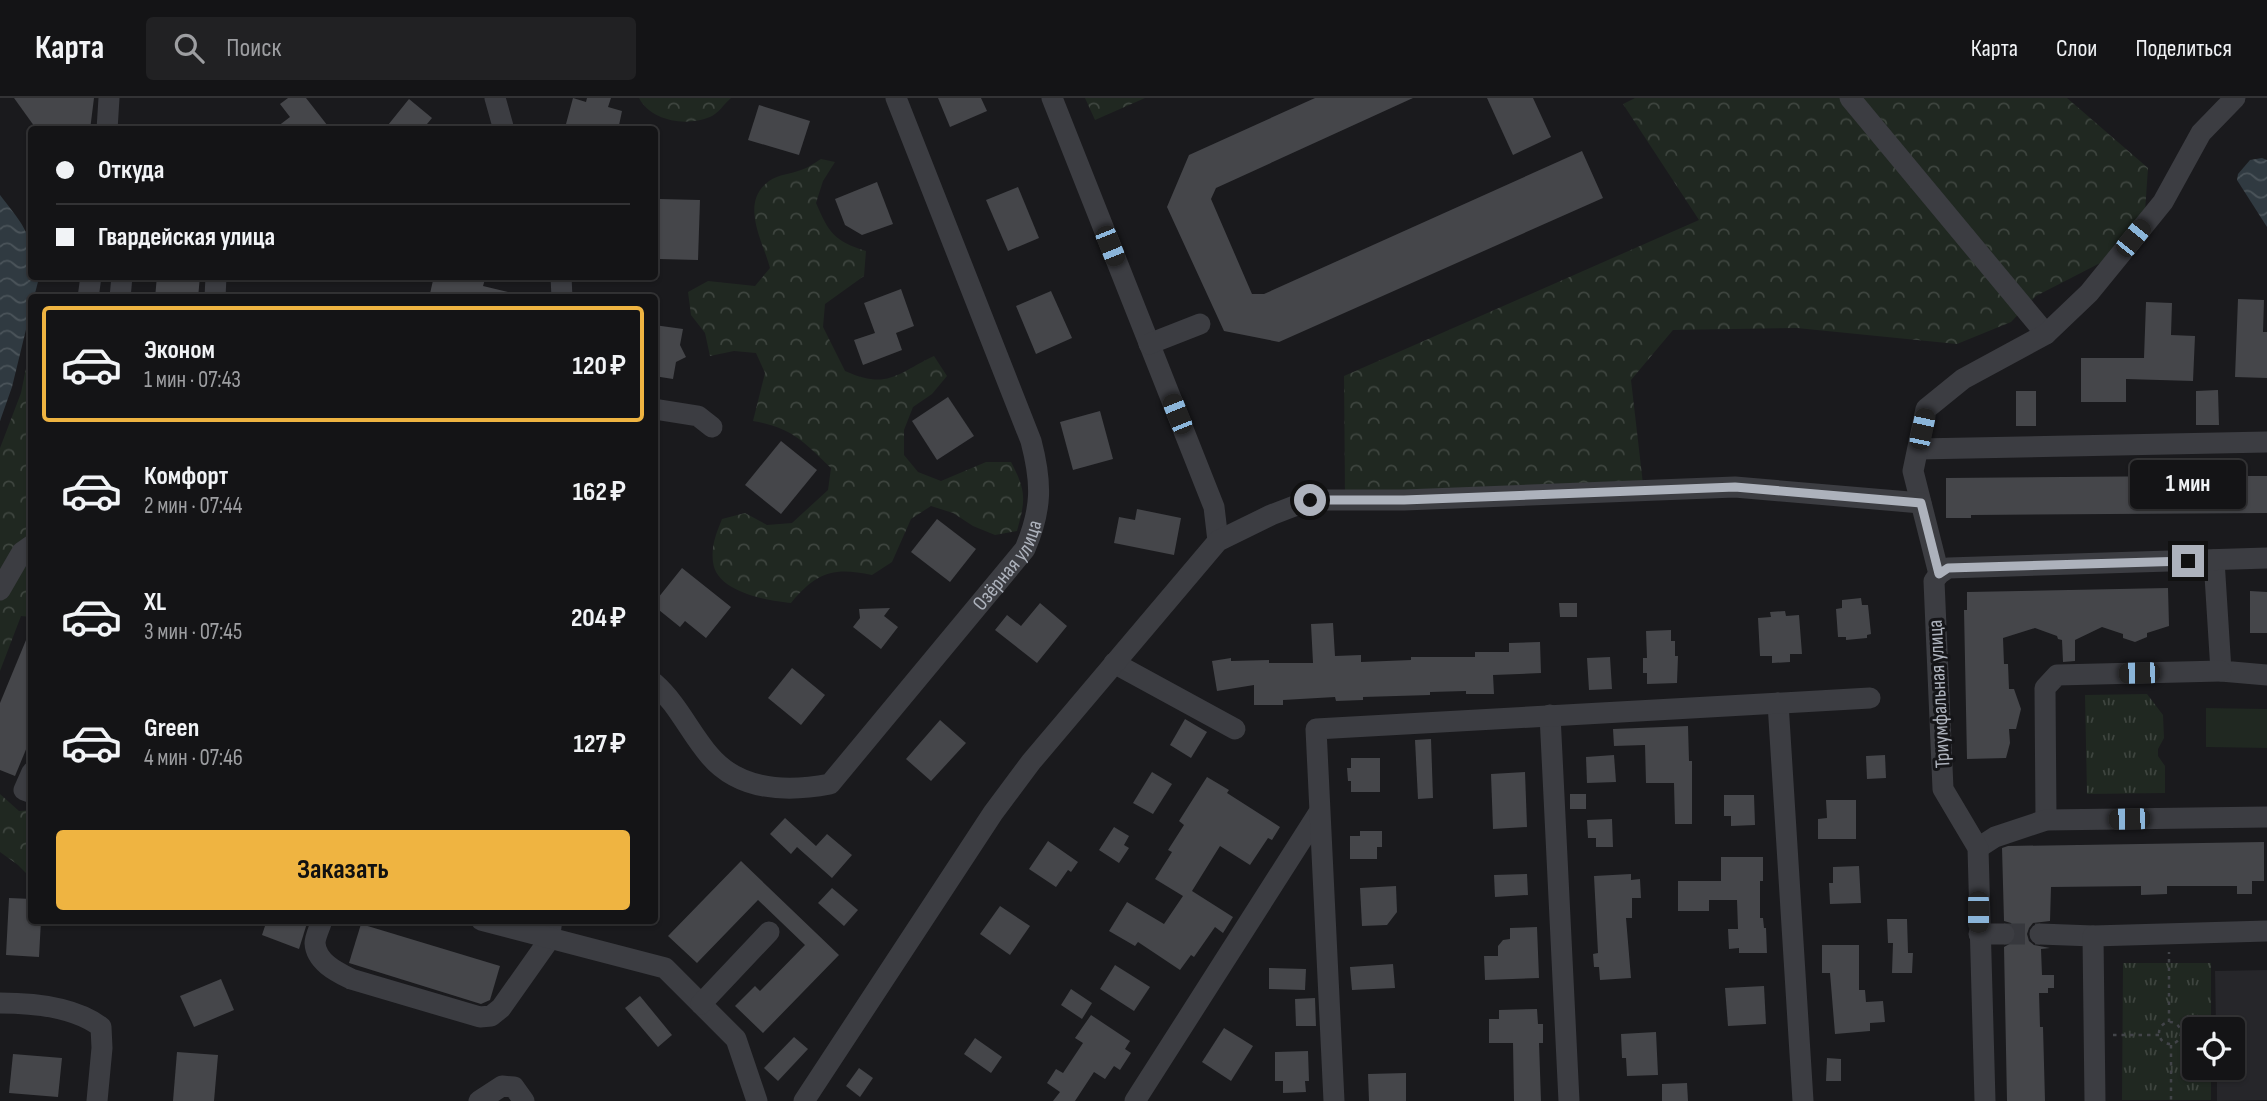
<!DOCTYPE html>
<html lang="ru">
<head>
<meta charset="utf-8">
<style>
	:root { --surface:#141416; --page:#212123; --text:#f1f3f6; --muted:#9d9ea1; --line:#333335; --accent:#efb441 }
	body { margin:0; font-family:"Sofia Sans Condensed",sans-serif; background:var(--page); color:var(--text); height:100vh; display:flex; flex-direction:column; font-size:26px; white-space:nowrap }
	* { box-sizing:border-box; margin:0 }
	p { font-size:23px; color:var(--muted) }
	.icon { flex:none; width:38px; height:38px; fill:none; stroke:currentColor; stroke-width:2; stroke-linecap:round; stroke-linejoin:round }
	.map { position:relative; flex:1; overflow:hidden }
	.details { position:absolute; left:28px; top:196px; width:630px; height:630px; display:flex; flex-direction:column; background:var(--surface); border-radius:7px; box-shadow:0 2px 5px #0004,0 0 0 2px var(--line) }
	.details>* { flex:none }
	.top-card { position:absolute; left:28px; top:28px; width:630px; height:154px; border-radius:7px; box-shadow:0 2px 5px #0004,0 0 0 2px var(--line); display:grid; align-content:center; height:154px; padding:0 28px; background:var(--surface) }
	.tools { position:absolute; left:2182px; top:919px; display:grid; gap:14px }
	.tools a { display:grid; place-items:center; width:63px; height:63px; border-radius:7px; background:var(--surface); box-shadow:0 2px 5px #0004,0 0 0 2px var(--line); font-size:35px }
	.end { position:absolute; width:32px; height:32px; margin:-16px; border:9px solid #adb2bc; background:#111; box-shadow:0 0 0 4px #111 }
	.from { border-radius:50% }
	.bubble { position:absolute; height:49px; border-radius:7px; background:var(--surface); box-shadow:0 2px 5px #0004,0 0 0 2px var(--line); font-size:23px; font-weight:700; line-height:49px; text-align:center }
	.car { position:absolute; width:21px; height:42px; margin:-21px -10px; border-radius:9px; box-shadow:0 0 5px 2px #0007; background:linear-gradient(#222 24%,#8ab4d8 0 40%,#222 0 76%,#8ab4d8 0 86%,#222 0) }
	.top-card b { display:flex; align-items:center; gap:24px; height:66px; font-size:26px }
	.top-card b+b { border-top:2px solid var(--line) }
	.top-card i { width:18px; height:18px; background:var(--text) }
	ul { padding:12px 0 0; list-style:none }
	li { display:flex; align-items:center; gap:21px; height:116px; margin:0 14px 10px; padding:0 14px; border:4px solid transparent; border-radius:7px }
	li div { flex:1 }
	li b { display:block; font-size:26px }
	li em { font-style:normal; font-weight:700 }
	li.on { border-color:var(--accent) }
	li>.icon { width:63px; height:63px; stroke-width:1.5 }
	.button { display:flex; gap:14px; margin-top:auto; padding:14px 28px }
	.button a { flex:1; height:80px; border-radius:7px; background:var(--accent); color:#111; font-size:28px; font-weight:700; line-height:80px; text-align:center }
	header { display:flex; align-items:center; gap:42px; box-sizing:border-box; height:98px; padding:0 35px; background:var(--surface); border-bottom:2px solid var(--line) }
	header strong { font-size:33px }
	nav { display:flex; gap:38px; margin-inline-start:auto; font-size:24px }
	.search { width:490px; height:63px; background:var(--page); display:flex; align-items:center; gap:18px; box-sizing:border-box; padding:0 24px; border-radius:7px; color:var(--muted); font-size:26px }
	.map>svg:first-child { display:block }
</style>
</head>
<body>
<header>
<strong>Карта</strong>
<div class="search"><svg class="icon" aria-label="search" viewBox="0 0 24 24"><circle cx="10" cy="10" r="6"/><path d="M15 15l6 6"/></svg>Поиск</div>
<nav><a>Карта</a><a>Слои</a><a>Поделиться</a></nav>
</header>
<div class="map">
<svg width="2267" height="1003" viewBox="0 0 2267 1003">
	<defs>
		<pattern id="forest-crowns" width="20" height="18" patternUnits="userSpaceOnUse" patternTransform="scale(1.75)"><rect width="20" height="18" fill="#202821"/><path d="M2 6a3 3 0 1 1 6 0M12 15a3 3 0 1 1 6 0" fill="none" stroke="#3e453f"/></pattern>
		<pattern id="park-tufts" width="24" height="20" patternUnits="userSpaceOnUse" patternTransform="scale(1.75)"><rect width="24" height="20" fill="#202821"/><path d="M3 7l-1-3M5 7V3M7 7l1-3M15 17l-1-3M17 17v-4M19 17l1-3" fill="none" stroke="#3e453f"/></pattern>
		<pattern id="water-waves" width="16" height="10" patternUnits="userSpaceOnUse" patternTransform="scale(1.75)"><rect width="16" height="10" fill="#303a41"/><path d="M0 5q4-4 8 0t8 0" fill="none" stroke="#4b545a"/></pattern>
	</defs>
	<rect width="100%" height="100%" fill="#1a1a1d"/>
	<path fill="#26262a" d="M2267 872V1002L2217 1003V970H2233V931H2216L2215 873Z"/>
	<g fill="url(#forest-crowns)">
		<path d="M639 0H731C724 6 718 16 710 19 686 29 651 23 639 0Z"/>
		<path d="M1085 0H1145L1095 22Z"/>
		<path d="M1635 0H2067L2148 70 2143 143 2036 198 2011 224 1957 246 1797 230 1673 232 1631 282 1643 386 1345 397 1344 278 1699 122 1623 6Z"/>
		<path d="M821 61 835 64 823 83 816 105C829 135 834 143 866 153L864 178 825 206 823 229 845 273C888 292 896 276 934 258L947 278 932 296 913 309 904 332V357L918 374 941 383 986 364H1011C1026 393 1026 401 1017 433L995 437 973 428 953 415 931 408 911 421 892 464 872 477C833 469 817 474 791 505 768 503 716 494 713 464 711 448 716 436 722 421L745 415 767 427 792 425 828 392 831 370C803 343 792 330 753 323L765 275 756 255 734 253 710 258 705 235 691 217 688 194 708 183 755 188 770 170C763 143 739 105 769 83 779 76 791 76 801 72 808 70 814 65 821 61Z"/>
		<path d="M31 245V519L21 518 0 573V350L21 295Z"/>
		<path d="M0 696 19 713 31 712V780L18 767 0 754Z"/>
	</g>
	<g fill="url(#park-tufts)">
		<path d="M2147 596 2163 617 2164 640 2158 651V658L2165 668V695L2087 696 2085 597Z"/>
		<path d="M2123 865H2211V931H2194V970H2211V1002H2122Z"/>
	</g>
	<path fill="#202821" d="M2206 610 2267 611V650L2206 649Z"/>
	<g fill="url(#water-waves)">
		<path d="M2262 60 2267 62V129L2237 82 2238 76 2250 62Z"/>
		<path d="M0 97C26 131 32 134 32 178L39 180 34 199 32 200 31 211 12 289 0 323Z"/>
	</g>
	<g fill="#45464a">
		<path d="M14 0H94L90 32H37Z"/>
		<path d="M288 0H306L331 32H273L290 19 280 6Z"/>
		<path d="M573 0 586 4 587 0H611L608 9 622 13 618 32H586L566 26Z"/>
		<path d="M938 0H981L987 13 950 29Z"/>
		<path d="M1315 0H1413L1216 90 1211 101 1252 196H1264L1582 53 1603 100 1279 244 1224 233 1167 109 1189 57Z"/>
		<path d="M1487 0H1533L1551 39 1513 57Z"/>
		<path d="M409 1 432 20 422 32H384Z"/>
		<path d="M759 7 810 23 799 57 748 42Z"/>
		<path d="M877 84 893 126 862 137 845 127 835 101Z"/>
		<path d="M1018 89 1039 140 1008 153 986 102Z"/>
		<path d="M660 101 700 102 698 162 659 161Z"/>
		<path d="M157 178H200L198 200H155Z"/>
		<path d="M434 178H486L483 188 508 194 507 200H429Z"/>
		<path d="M901 191 914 228 896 235 902 252 863 267 854 242 875 235 864 205Z"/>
		<path d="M1051 193 1072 240 1036 256 1016 208Z"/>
		<path d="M2238 201 2264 202 2263 234H2267V280L2235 279Z"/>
		<path d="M2146 204 2172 205 2171 237 2195 238 2193 283 2126 281V304H2081V260H2144Z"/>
		<path d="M654 227 683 231 680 247 686 259 676 264 673 281 654 278Z"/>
		<path d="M2218 292 2219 327H2196V293Z"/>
		<rect x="2016" y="293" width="20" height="35"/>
		<path d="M948 299 974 338 937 362 912 323Z"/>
		<path d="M1100 313 1113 361 1073 372 1060 324Z"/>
		<path d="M781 343 817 372 781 416 745 387Z"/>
		<path d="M2188 378H2267V415L1971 417V420H1946V380Z"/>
		<path d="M1137 411 1181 420 1174 457 1114 445 1119 419 1135 422Z"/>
		<path d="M937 421 976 451 950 484 911 454Z"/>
		<path d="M682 470 731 509 706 540 685 523 680 529 654 508V505Z"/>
		<path d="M2168 490 2169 528 2147 535V539L2135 544 2123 540V536L2102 529 2075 542V563L2063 564 2062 542 2058 541 2057 538 2035 530 2003 540 2004 566H2008L2009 591H2014L2021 611 2016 631H2009L2010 645 2006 660 1967 661 1964 512H1967V494Z"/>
		<path d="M2250 493 2267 494V535H2250Z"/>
		<path d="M1861 500 1862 507H1868L1871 536 1867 537V540L1846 542V539H1838L1836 511 1842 510V502Z"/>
		<path d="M1040 505 1067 528 1037 565 995 532 1007 517 1021 528Z"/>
		<path d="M1559 505H1577V519H1560Z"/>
		<path d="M890 510 884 518 898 529 881 551 853 529 860 520 859 511Z"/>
		<path d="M1785 513 1786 518 1799 517 1802 556H1790V564L1772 565V558H1760L1758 520 1771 519 1770 514Z"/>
		<path d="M1333 525 1335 558 1361 557V564L1411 562V559H1475V554H1509V545L1540 544 1541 575 1493 577 1494 596H1466V593L1430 594V597L1363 599V602L1336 603 1335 599 1283 602V607H1254V587L1217 593 1212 563 1231 560V563L1269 562V565H1313L1311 526Z"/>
		<path d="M31 530 32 637 15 678 0 672V605Z"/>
		<path d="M1671 532V543H1675V558H1678L1677 585 1647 586V575H1643V560H1647L1646 533Z"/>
		<path d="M1610 559 1612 591 1589 592 1587 560Z"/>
		<path d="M792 570 825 597 801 627 768 600Z"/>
		<path d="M1185 621 1207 634 1191 660 1170 647Z"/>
		<path d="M940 622 966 645 931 683 906 661Z"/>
		<path d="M1688 628 1689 663H1692V726H1675L1674 685H1646L1645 647 1614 648 1613 631Z"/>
		<path d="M1431 641 1433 700 1418 701 1415 642Z"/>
		<path d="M1614 657 1616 684 1587 685 1586 659Z"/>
		<path d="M1885 657 1886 680 1867 681 1866 658Z"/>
		<path d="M1351 660H1380V694H1351V683H1348L1347 670H1351Z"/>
		<path d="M1152 674 1172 686 1153 716 1133 705Z"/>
		<path d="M1525 674 1527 729 1493 731 1491 676Z"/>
		<path d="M1207 679 1229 692 1227 695 1280 729 1272 742 1268 740 1250 767 1220 748 1192 793 1233 819 1223 835 1215 829 1194 859 1191 857 1180 872 1138 844 1135 848 1109 833 1127 804 1164 826 1183 798 1155 781 1172 754 1168 752 1184 727 1179 723Z"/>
		<rect x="1570" y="696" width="16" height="15"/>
		<path d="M1724 697H1754L1755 727 1731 728V718H1724Z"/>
		<path d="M1826 702H1856V741H1818V721L1827 720Z"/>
		<path d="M785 720 816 748 827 736 852 757 832 780 797 749 791 756 770 736Z"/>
		<path d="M1612 721 1613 749H1596V740H1588L1587 722Z"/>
		<path d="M1114 729 1129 738 1124 747 1129 750 1119 765 1099 752Z"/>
		<path d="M1360 733H1382V749H1377V761H1350V738H1360Z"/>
		<path d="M1048 743 1078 764 1071 774 1068 772 1056 789 1029 771Z"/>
		<path d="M2264 744V783H2252V796H2237V788H2167V796L2141 797V788L2051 789 2050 823 2033 825 2029 830 2027 836 2029 843 2034 847 2050 850 2041 851 2042 877H2054V890H2048V895H2039L2040 929H2043L2045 1003H2007L2004 849 2015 843 2017 835 2011 825 2004 823 2002 750 2008 748Z"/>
		<path d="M1721 759H1763V783H1760V820H1763L1764 830H1766L1767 855H1739V850L1729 851 1728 831H1738L1737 802H1709V813H1678V783H1721Z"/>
		<path d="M741 763 839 857 763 935 735 908 755 888 760 893 805 847 758 802 697 865 668 838Z"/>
		<path d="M1859 768 1861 805 1830 806 1829 785H1833V769Z"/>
		<path d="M1527 776 1528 797 1495 799 1494 777Z"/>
		<path d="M1631 776V782L1640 781 1641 800H1632V820H1626L1631 880 1600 882 1599 869H1594L1593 856 1598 855 1594 778Z"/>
		<path d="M1396 788 1397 814 1387 827 1362 828 1360 790Z"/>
		<path d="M832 790 858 812 844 828 818 805Z"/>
		<path d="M9 800 32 801V822H41L39 859 6 857Z"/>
		<path d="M1000 808 1030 828 1010 857 980 836Z"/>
		<path d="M1887 821H1907L1908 855H1913L1912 875H1892L1893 845H1888Z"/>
		<path d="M267 822H308L299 851 262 837Z"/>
		<path d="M361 826 500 868 490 902 481 906 349 865Z"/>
		<path d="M1537 829 1539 880 1485 882 1484 858H1498V848L1503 842 1510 841V830Z"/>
		<path d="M1822 847H1859V892H1865L1866 904 1883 903 1885 924 1870 925V933L1835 936 1830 875H1822Z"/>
		<path d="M1393 866 1395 890 1352 892 1350 869Z"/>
		<path d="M1115 867 1150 889 1134 913 1100 891Z"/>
		<path d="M1269 870 1306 871 1305 892 1269 891Z"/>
		<path d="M221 881 234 912 194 929 180 898Z"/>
		<path d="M1764 888 1766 926 1728 928 1725 890Z"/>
		<path d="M1071 891 1092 905 1082 921 1061 907Z"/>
		<path d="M640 898 672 937 658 949 625 910Z"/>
		<path d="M1315 900 1316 928H1296L1295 901Z"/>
		<path d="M1537 911 1538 926H1543V945H1539L1541 1003H1514L1513 945H1489V921H1499V912Z"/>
		<path d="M1091 917 1130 943 1125 951 1131 955 1120 972 1114 968 1105 981 1094 974 1075 1003H1053L1060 994 1047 985 1056 971 1063 975 1083 945 1075 940Z"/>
		<path d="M1224 930 1253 948 1231 983 1202 964Z"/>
		<path d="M1656 934 1658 977 1627 978 1626 960H1622L1621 936Z"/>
		<path d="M794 939 808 951 778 983 764 970Z"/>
		<path d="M975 940 1002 959 991 975 964 956Z"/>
		<path d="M1308 953 1309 983H1305L1306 994 1283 995V983H1275V954Z"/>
		<path d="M177 954 218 957 214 1003H173Z"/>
		<path d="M13 956 62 960 58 999 9 995Z"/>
		<path d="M1827 960 1841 961V983H1826Z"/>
		<path d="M859 970 873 980 860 999 846 988Z"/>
		<path d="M1406 975V1003H1369L1368 976Z"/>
		<path d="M1687 985 1688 1003H1662V986Z"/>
	</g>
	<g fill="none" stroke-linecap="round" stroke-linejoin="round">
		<path stroke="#37383d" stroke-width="21" stroke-dasharray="21 10" stroke-linecap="butt" d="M2004 836H2040"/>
		<g stroke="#424449" stroke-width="2.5" stroke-dasharray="3.5 5" stroke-linecap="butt">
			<path d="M2169 924V854"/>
			<circle cx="2170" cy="935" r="11"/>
			<path d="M2113 937H2159"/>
			<path d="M2171 947V1003"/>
		</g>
		<g stroke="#3c3d42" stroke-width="21">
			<path d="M495 0 504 32"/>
			<path d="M1052 0 1214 409 1218 443"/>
			<path d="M1850 0 2046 236"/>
			<path d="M107 32 109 0"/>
			<path d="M561 178 562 200"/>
			<path d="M88 200 91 178"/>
			<path d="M120 200 122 178"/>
			<path d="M215 200 216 178"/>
			<path d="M1149 246 1200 226"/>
			<path d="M654 311 698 318 712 329"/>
			<path d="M1918 351 2267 344"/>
			<path d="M2214 462 2221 573 2267 577"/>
			<path d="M1939 476 1913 373 1926 311 1963 281 2046 236 2089 195 2163 104 2201 35 2235 0"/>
			<path d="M0 492 22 454 32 447"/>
			<path d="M1114 565 1235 631"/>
			<path id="s1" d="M654 585C678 606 690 635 710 658 740 693 788 694 830 686L1025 451C1042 411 1042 385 1031 343L896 0"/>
			<path d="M1778 605 1803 1003"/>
			<path d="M1550 617 1569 1003"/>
			<path d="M32 674 24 692 32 695"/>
			<path d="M2046 722 2045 590 2057 577 2221 573"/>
			<path d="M1978 750 1995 739 2046 722 2267 719"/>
			<path d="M322 822C320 829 315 839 315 845 316 864 337 874 351 881L480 919 491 918 501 910 549 842 552 822"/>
			<path d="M481 822 665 870 736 941 757 1003"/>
			<path d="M1979 836H2004"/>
			<path d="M2040 836 2093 838"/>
			<path d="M0 905C32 905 75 909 101 929L102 950 97 1003"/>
			<path d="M701 906 769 834"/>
			<path d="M479 1003 502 988 514 989 524 1003"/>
			<path d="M804 1003 993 715 1031 664 1218 443 1271 417 1310 402H1404L1735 389 1921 405"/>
			<path d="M1135 1003 1318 716"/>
			<path d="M1334 1003 1316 631 1870 600"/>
			<path d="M1985 1003 1978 750 1943 691 1934 483 1939 476 1948 470 2267 460"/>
			<path d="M2095 1003 2093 838 2267 833"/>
		</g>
	</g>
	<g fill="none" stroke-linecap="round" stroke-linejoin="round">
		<path stroke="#adb2bc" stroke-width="9" d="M1310 402H1404L1735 389 1921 405 1939 476 1948 470 2188 463"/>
	</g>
	<g text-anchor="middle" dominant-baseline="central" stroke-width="6" stroke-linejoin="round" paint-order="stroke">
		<g font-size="21" fill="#adb2bc" stroke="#151518">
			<text stroke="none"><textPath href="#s1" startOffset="504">Озёрная улица</textPath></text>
			<text transform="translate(1939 596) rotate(-93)">Триумфальная улица</text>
		</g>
	</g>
</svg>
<div class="tools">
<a><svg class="icon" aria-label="locate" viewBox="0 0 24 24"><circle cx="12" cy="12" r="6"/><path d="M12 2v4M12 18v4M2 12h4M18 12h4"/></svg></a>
</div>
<i class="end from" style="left:1310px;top:402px"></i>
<i class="end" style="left:2188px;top:463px"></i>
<div class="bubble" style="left:2130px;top:362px;width:116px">1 мин</div>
<i class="car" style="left:2133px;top:140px;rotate:39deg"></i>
<i class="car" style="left:1110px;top:148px;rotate:158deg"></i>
<i class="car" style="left:1177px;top:316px;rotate:338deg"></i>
<i class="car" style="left:1922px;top:331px;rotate:12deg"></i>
<i class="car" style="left:2139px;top:575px;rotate:269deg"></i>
<i class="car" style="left:2129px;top:721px;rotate:269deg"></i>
<i class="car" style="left:1978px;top:814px;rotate:180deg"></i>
<div class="top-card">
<b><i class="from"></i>Откуда</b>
<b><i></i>Гвардейская улица</b>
</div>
<section class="details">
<ul>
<li class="on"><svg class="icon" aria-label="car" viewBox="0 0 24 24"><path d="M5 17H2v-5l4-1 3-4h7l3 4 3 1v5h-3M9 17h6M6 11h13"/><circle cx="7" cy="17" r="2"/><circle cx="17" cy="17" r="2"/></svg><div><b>Эконом</b><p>1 мин · 07:43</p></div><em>120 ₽</em></li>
<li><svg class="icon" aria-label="car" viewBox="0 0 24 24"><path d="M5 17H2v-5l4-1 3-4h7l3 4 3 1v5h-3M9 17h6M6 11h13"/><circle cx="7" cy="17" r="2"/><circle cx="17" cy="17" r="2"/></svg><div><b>Комфорт</b><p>2 мин · 07:44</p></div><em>162 ₽</em></li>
<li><svg class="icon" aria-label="car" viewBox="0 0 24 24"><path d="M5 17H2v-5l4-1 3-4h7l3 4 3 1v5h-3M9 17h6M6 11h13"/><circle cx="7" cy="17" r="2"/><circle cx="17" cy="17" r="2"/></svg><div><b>XL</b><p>3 мин · 07:45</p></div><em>204 ₽</em></li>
<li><svg class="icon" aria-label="car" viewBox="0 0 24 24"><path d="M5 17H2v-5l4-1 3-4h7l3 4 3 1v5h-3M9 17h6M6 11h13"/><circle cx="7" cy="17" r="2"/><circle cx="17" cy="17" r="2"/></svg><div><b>Green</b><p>4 мин · 07:46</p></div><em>127 ₽</em></li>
</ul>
<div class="button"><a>Заказать</a></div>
</section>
</div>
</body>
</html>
